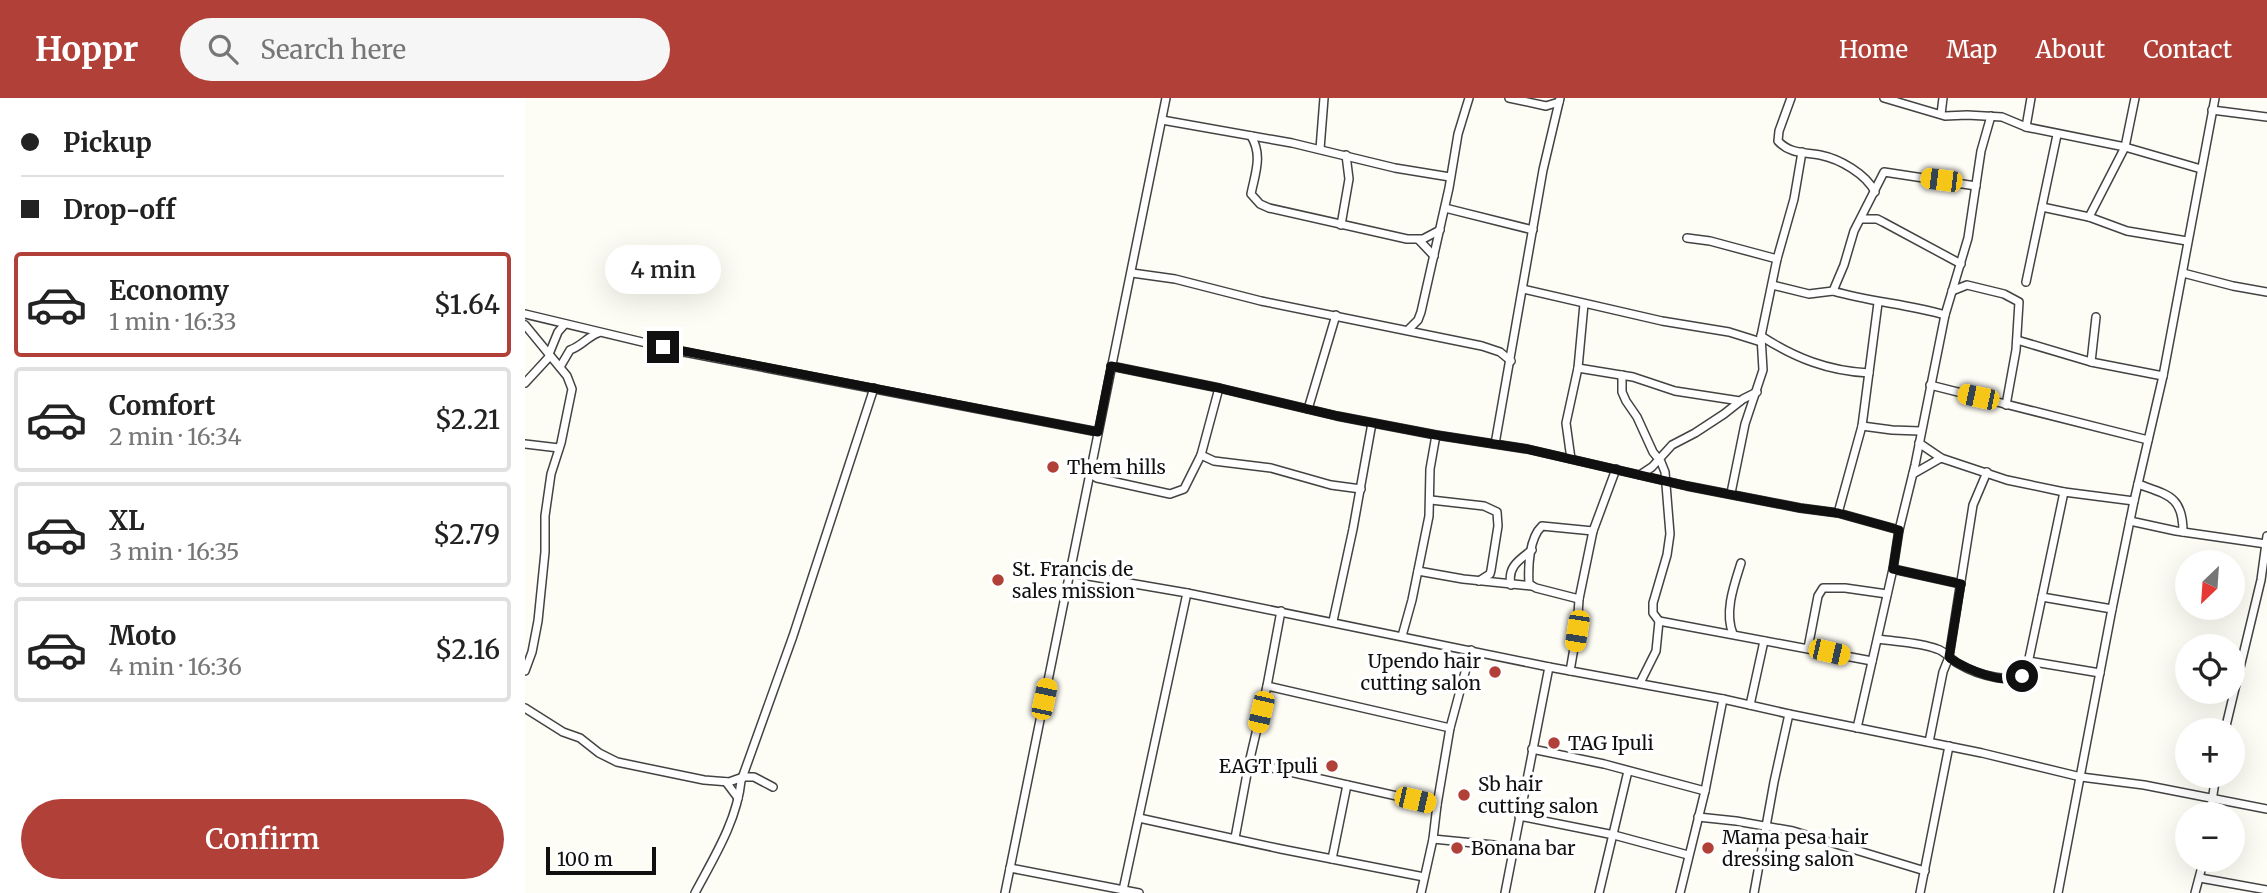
<!DOCTYPE html>
<html lang="en">
<head>
<meta charset="utf-8">
<style>
	:root { --surface:#fff; --page:#f6f6f6; --text:#222; --muted:#767676; --line:#e0e0e0; --accent:#b14038 }
	body { margin:0; font-family:Merriweather,serif; background:var(--page); color:var(--text); height:100vh; display:flex; flex-direction:column; font-size:26px; white-space:nowrap }
	* { box-sizing:border-box; margin:0 }
	p { font-size:23px; color:var(--muted) }
	.icon { flex:none; width:38px; height:38px; fill:none; stroke:currentColor; stroke-width:2; stroke-linecap:round; stroke-linejoin:round }
	.map { position:relative; flex:1; overflow:hidden }
	.panel { display:flex; flex-direction:column; background:var(--surface); width:525px }
	.panel>* { flex:none }
	.banner { display:grid; align-content:center; height:154px; padding:0 21px; background:var(--surface) }
	.needle { width:46px; rotate:205deg }
	.buttons { position:absolute; left:1650px; top:452px; display:grid; gap:14px }
	.buttons a { display:grid; place-items:center; width:70px; height:70px; border-radius:50%; background:var(--surface); box-shadow:0 7px 28px #0002; font-size:35px }
	.scale { position:absolute; left:21px; bottom:18px; width:110px; box-sizing:border-box; padding-left:7px; border:4px solid #101010; border-top:0; font-size:19px; line-height:24px; white-space:nowrap; color:#101010; -webkit-text-stroke:5px #fff; paint-order:stroke }
	.end { position:absolute; width:32px; height:32px; margin:-16px; border:9px solid #101010; background:#fff; box-shadow:0 0 0 4px #fff }
	.from { border-radius:50% }
	.bubble { position:absolute; height:49px; border-radius:24px; background:var(--surface); box-shadow:0 7px 28px #0002; font-size:23px; font-weight:600; line-height:49px; text-align:center }
	.car { position:absolute; width:21px; height:42px; margin:-21px -10px; border-radius:9px; box-shadow:0 0 5px 2px #0007; background:linear-gradient(#f5c518 24%,#345 0 40%,#f5c518 0 76%,#345 0 86%,#f5c518 0) }
	.banner b { display:flex; align-items:center; gap:24px; height:66px; font-size:26px }
	.banner b+b { border-top:2px solid var(--line) }
	.banner i { width:18px; height:18px; background:var(--text) }
	ul { padding:0; list-style:none }
	li { display:flex; align-items:center; gap:21px; height:105px; margin:0 14px 10px; padding:0 7px; border:4px solid var(--line); border-radius:7px }
	li div { flex:1 }
	li b { display:block; font-size:26px }
	li em { font-style:normal; font-weight:600 }
	li.on { border-color:var(--accent) }
	li>.icon { width:63px; height:63px; stroke-width:1.5 }
	.action { display:flex; gap:14px; margin-top:auto; padding:14px 21px }
	.action a { flex:1; height:80px; border-radius:42px; background:var(--accent); color:#fff; font-size:28px; font-weight:600; line-height:80px; text-align:center }
	header { display:flex; align-items:center; gap:42px; box-sizing:border-box; height:98px; padding:0 35px; background:var(--accent); color:#fff }
	header strong { font-size:33px }
	nav { display:flex; gap:38px; margin-inline-start:auto; font-size:24px }
	.search { width:490px; height:63px; background:var(--page); display:flex; align-items:center; gap:18px; box-sizing:border-box; padding:0 24px; border-radius:38px; color:var(--muted); font-size:26px }
	main { display:flex; flex:1; min-height:0 }
	.map>svg:first-child { display:block }
</style>
</head>
<body>
<header>
<strong>Hoppr</strong>
<div class="search"><svg class="icon" aria-label="search" viewBox="0 0 24 24"><circle cx="10" cy="10" r="6"/><path d="M15 15l6 6"/></svg>Search here</div>
<nav><a>Home</a><a>Map</a><a>About</a><a>Contact</a></nav>
</header>
<main>
<section class="panel">
<div class="banner">
<b><i class="from"></i>Pickup</b>
<b><i></i>Drop-off</b>
</div>
<ul>
<li class="on"><svg class="icon" aria-label="car" viewBox="0 0 24 24"><path d="M5 17H2v-5l4-1 3-4h7l3 4 3 1v5h-3M9 17h6M6 11h13"/><circle cx="7" cy="17" r="2"/><circle cx="17" cy="17" r="2"/></svg><div><b>Economy</b><p>1 min · 16:33</p></div><em>$1.64</em></li>
<li><svg class="icon" aria-label="car" viewBox="0 0 24 24"><path d="M5 17H2v-5l4-1 3-4h7l3 4 3 1v5h-3M9 17h6M6 11h13"/><circle cx="7" cy="17" r="2"/><circle cx="17" cy="17" r="2"/></svg><div><b>Comfort</b><p>2 min · 16:34</p></div><em>$2.21</em></li>
<li><svg class="icon" aria-label="car" viewBox="0 0 24 24"><path d="M5 17H2v-5l4-1 3-4h7l3 4 3 1v5h-3M9 17h6M6 11h13"/><circle cx="7" cy="17" r="2"/><circle cx="17" cy="17" r="2"/></svg><div><b>XL</b><p>3 min · 16:35</p></div><em>$2.79</em></li>
<li><svg class="icon" aria-label="car" viewBox="0 0 24 24"><path d="M5 17H2v-5l4-1 3-4h7l3 4 3 1v5h-3M9 17h6M6 11h13"/><circle cx="7" cy="17" r="2"/><circle cx="17" cy="17" r="2"/></svg><div><b>Moto</b><p>4 min · 16:36</p></div><em>$2.16</em></li>
</ul>
<div class="action"><a>Confirm</a></div>
</section>
<div class="map">
<svg width="1742" height="795" viewBox="0 0 1742 795">
	<rect width="100%" height="100%" fill="#fefdf5"/>
	<g fill="none" stroke-linecap="round" stroke-linejoin="round">
		<defs>
			<g id="street">
				<path d="M984 0 1021 8 1034 4"/>
				<path d="M1266 0 1254 33 1253 43C1265 56 1279 54 1295 57 1315 61 1341 76 1350 94"/>
				<path d="M1359 0 1420 18 1442 17 1477 19 1501 29 1600 49 1676 71"/>
				<path d="M1687 12 1742 19"/>
				<path d="M1416 16 1418 0"/>
				<path d="M637 22 767 45 870 70 925 79"/>
				<path d="M1501 29 1506 0"/>
				<path d="M726 38C738 57 730 76 726 96L735 106 744 110 882 141H898L915 132"/>
				<path d="M795 51 799 0"/>
				<path d="M1517 109 1564 119 1602 133 1662 143"/>
				<path d="M920 110 1008 132"/>
				<path d="M1564 119 1600 49 1610 0"/>
				<path d="M1336 121H1352L1358 124 1436 166"/>
				<path d="M816 127 824 81 821 57"/>
				<path d="M1162 140 1185 143 1252 161"/>
				<path d="M894 142 909 158"/>
				<path d="M607 175 650 181 736 203 957 248 975 254 986 263"/>
				<path d="M1658 175 1708 188 1742 194"/>
				<path d="M1501 184 1532 37"/>
				<path d="M1247 187 1284 196 1308 193 1319 167 1329 133 1359 74 1451 88"/>
				<path d="M998 191 1137 223 1204 234 1236 244"/>
				<path d="M1308 193C1345 204 1383 206 1420 217"/>
				<path d="M1427 193 1442 187 1479 196 1494 204 1491 252 1481 307"/>
				<path d="M0 216 159 254 573 334"/>
				<path d="M0 227 42 278 47 291 36 345 26 376 20 418V454L13 523 7 554 0 573"/>
				<path d="M884 231 893 222 896 214 924 90 933 36 944 0"/>
				<path d="M1236 238C1270 260 1303 273 1344 275"/>
				<path d="M1492 242 1566 264 1638 278"/>
				<path d="M24 256 33 234 40 226"/>
				<path d="M1566 264 1571 219"/>
				<path d="M586 268 694 290 812 318 911 337 1002 351 1162 388 1275 410 1313 415 1374 432"/>
				<path d="M35 269 45 252C57 248 62 239 73 235"/>
				<path d="M1053 270 1108 279 1150 293 1215 303"/>
				<path d="M1097 277V294L1101 303 1112 319 1128 354 1136 364 1140 374 1145 436 1142 457 1128 505V515L1134 523 1131 553 1115 585"/>
				<path d="M0 285 25 258"/>
				<path d="M1405 287 1623 342"/>
				<path d="M783 311 811 217"/>
				<path d="M1337 328 1367 332 1395 333"/>
				<path d="M1394 345 1416 360 1482 382 1539 394 1609 403"/>
				<path d="M0 346 34 350"/>
				<path d="M970 346 1018 72 1035 0"/>
				<path d="M676 357 689 363 746 370 806 387 836 391"/>
				<path d="M1046 361 1041 325 1053 270 1059 206"/>
				<path d="M564 375 572 380 645 396 659 391 676 357 694 290"/>
				<path d="M1388 376 1416 360"/>
				<path d="M1115 377 1127 369 1147 347 1170 335 1199 316 1218 301 1232 294"/>
				<path d="M1613 386C1643 397 1658 398 1658 434"/>
				<path d="M1206 395 1220 326 1238 272 1236 238 1252 161 1269 101 1277 54"/>
				<path d="M906 402 959 408 972 414 973 428 966 472 965 476 954 483"/>
				<path d="M1313 415 1337 328 1353 205"/>
				<path d="M1605 423 1651 433 1741 446"/>
				<path d="M1368 471 1436 486"/>
				<path d="M893 473 938 481 1007 488"/>
				<path d="M546 475 662 495 1024 569 1198 601 1264 616 1457 655 1556 679 1619 687 1742 711"/>
				<path d="M986 487C982 469 994 462 1007 452"/>
				<path d="M1517 499 1587 511"/>
				<path d="M1054 501 1011 490 1004 486C1003 469 1004 440 1017 428L1068 433"/>
				<path d="M808 523 828 431 847 325"/>
				<path d="M1134 523 1347 563"/>
				<path d="M1208 536C1199 514 1209 487 1216 465"/>
				<path d="M877 538 887 502 904 418 905 371 911 337"/>
				<path d="M1353 541C1372 544 1394 544 1412 551 1420 553 1426 562 1434 566 1449 575 1493 591 1502 570L1539 394"/>
				<path d="M1283 550 1293 498 1298 490H1320L1362 496"/>
				<path d="M1503 563 1575 575"/>
				<path d="M1045 573 1052 533 1054 501 1068 433 1091 371"/>
				<path d="M742 588 925 630"/>
				<path d="M1225 607 1239 543"/>
				<path d="M0 610 38 634 55 640 74 655 92 664 179 682 204 684 218 679H229L248 689"/>
				<path d="M1332 630 1368 471 1374 432 1390 367 1420 217 1443 140 1456 53 1466 18"/>
				<path d="M1700 632 1736 482 1742 438"/>
				<path d="M1404 644 1418 574 1424 559 1448 407 1462 374"/>
				<path d="M1007 651 1079 666 1180 693"/>
				<path d="M724 665 912 707"/>
				<path d="M201 684 213 700"/>
				<path d="M1685 716 1691 677"/>
				<path d="M994 718 1089 737 1163 757"/>
				<path d="M1173 719 1211 723 1268 733 1400 773"/>
				<path d="M614 720 756 751 899 779"/>
				<path d="M710 740 724 665 742 588 756 513"/>
				<path d="M908 741 969 747 987 752"/>
				<path d="M807 761 822 687"/>
				<path d="M485 770 614 795"/>
				<path d="M1675 780 1742 792"/>
				<path d="M598 792 662 495"/>
				<path d="M170 795C188 761 212 723 216 683L268 538 349 290"/>
				<path d="M480 795 641 0"/>
				<path d="M896 795 908 741 912 707 925 630 946 552"/>
				<path d="M980 795 1024 569"/>
				<path d="M1074 795 1103 673"/>
				<path d="M1155 795 1180 693 1198 601"/>
				<path d="M1229 795 1249 684 1264 616"/>
				<path d="M1395 795 1424 648"/>
				<path d="M1533 795 1587 511 1609 403 1638 278 1690 0"/>
				<path d="M1670 795 1679 761"/>
			</g>
		</defs>
		<use href="#street" stroke="#434343" stroke-width="10"/>
		<use href="#street" stroke="#fff" stroke-width="7"/>
	</g>
	<g fill="none" stroke-linecap="round" stroke-linejoin="round">
		<path stroke="#101010" stroke-width="9" d="M138 249 573 334 586 268 694 290 812 318 911 337 1002 351 1162 388 1275 410 1313 415 1374 432 1368 471 1436 486 1424 559 1426 561C1442 571 1480 588 1497 578"/>
	</g>
	<g fill="#b14038" stroke="#fff" stroke-width="2.5">
		<circle cx="528" cy="369" r="7"/>
		<circle cx="473" cy="482" r="7"/>
		<circle cx="970" cy="574" r="7"/>
		<circle cx="1029" cy="645" r="7"/>
		<circle cx="807" cy="668" r="7"/>
		<circle cx="939" cy="697" r="7"/>
		<circle cx="932" cy="750" r="7"/>
		<circle cx="1183" cy="750" r="7"/>
	</g>
	<g text-anchor="middle" dominant-baseline="central" stroke-width="7" stroke-linejoin="round" paint-order="stroke">
		<g font-size="19" fill="#101010" stroke="#fff" text-anchor="start">
			<text x="542" y="369">Them hills</text>
			<text x="487" y="471">St. Francis de<tspan x="487" dy="22">sales mission</tspan></text>
			<text x="956" y="563" text-anchor="end">Upendo hair<tspan x="956" dy="22">cutting salon</tspan></text>
			<text x="1043" y="645">TAG Ipuli</text>
			<text x="793" y="668" text-anchor="end">EAGT Ipuli</text>
			<text x="953" y="686">Sb hair<tspan x="953" dy="22">cutting salon</tspan></text>
			<text x="1197" y="739">Mama pesa hair<tspan x="1197" dy="22">dressing salon</tspan></text>
			<text x="946" y="750">Bonana bar</text>
		</g>
	</g>
</svg>
<div class="buttons">
<a><svg class="needle" viewBox="-14 -14 28 28"><path d="M0-13l5 13h-10z" fill="#e53935"/><path d="M0 13l5-13h-10z" fill="#767676"/></svg></a>
<a><svg class="icon" aria-label="locate" viewBox="0 0 24 24"><circle cx="12" cy="12" r="6"/><path d="M12 2v4M12 18v4M2 12h4M18 12h4"/></svg></a>
<a>+</a>
<a>−</a>
</div>
<div class="scale">100 m</div>
<i class="end from" style="left:1497px;top:578px"></i>
<i class="end" style="left:138px;top:249px"></i>
<div class="bubble" style="left:80px;top:147px;width:116px">4 min</div>
<i class="car" style="left:1416px;top:82px;rotate:277deg"></i>
<i class="car" style="left:1453px;top:299px;rotate:282deg"></i>
<i class="car" style="left:1052px;top:533px;rotate:189deg"></i>
<i class="car" style="left:1304px;top:554px;rotate:103deg"></i>
<i class="car" style="left:519px;top:601px;rotate:12deg"></i>
<i class="car" style="left:736px;top:614px;rotate:193deg"></i>
<i class="car" style="left:890px;top:702px;rotate:103deg"></i>
</div>
</main>
</body>
</html>
